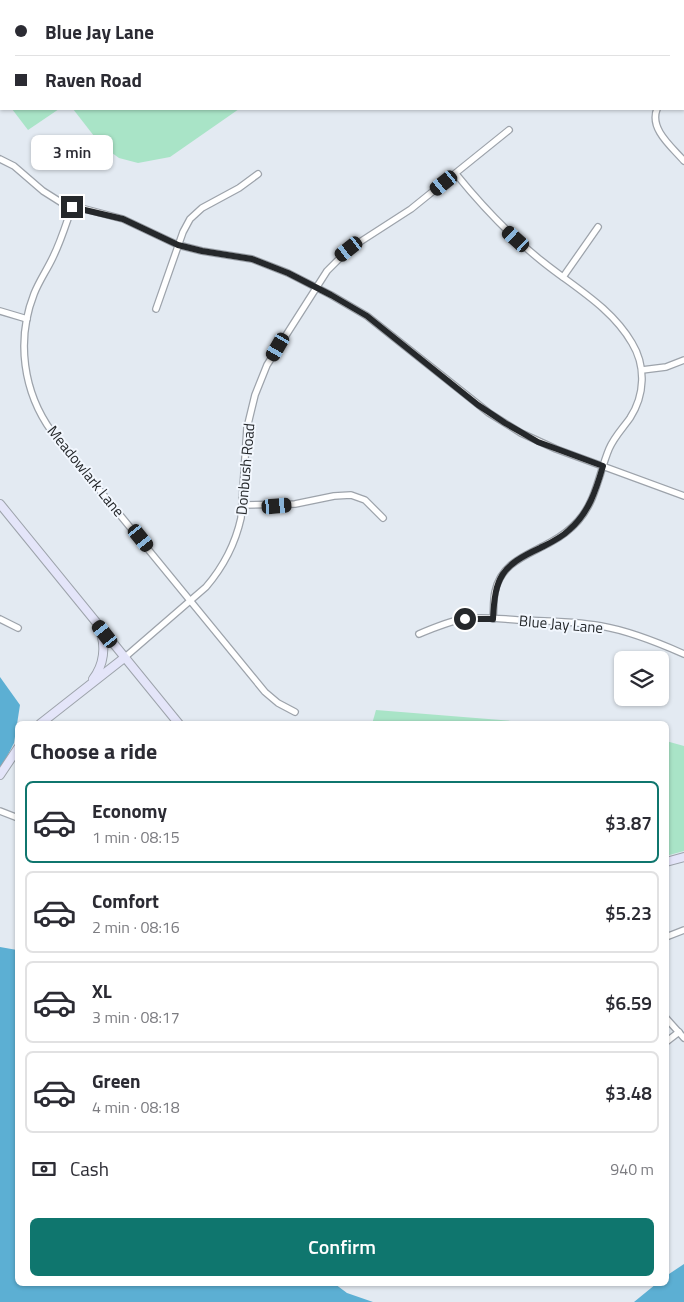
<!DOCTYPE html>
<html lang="en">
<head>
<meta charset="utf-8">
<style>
	:root { --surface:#fff; --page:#f7f7f7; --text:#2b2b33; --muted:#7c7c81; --line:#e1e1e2; --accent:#0f766e }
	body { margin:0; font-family:"Titillium Web",sans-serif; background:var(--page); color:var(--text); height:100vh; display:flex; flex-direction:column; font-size:19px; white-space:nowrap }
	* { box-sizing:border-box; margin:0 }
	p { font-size:16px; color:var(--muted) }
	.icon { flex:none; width:28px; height:28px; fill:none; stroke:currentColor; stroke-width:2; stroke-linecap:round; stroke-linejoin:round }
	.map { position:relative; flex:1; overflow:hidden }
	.drawer { position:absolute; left:15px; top:721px; width:654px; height:565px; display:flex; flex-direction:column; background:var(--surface); border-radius:8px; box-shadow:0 1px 4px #0004 }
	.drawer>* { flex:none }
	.banner { position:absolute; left:0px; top:0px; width:685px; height:110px; box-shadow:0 1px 4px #0004; display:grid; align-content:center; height:110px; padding:0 15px; background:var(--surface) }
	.buttons { position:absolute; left:614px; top:651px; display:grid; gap:10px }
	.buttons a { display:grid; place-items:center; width:55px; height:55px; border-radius:8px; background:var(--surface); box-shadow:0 1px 4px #0004; font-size:25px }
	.end { position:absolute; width:22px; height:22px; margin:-11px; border:6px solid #25282b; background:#fff; box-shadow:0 0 0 2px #fff }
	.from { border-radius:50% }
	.bubble { position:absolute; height:35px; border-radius:8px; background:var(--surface); box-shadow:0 1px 4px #0004; font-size:16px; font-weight:600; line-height:35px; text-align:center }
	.car { position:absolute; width:15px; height:30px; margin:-15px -8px; border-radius:6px; box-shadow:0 0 4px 1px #0007; background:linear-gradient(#222 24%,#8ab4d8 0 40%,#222 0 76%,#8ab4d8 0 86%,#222 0) }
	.banner b { display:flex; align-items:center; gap:18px; height:48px; font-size:19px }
	.banner b+b { border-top:1px solid var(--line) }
	.banner i { width:12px; height:12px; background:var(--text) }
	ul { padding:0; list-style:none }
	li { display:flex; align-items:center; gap:15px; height:82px; margin:0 10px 8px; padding:0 5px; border:2px solid var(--line); border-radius:8px }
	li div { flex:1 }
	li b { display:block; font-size:19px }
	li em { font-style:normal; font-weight:600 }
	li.selected { border-color:var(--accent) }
	li>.icon { width:45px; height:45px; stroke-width:1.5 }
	h2 { padding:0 15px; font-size:22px; line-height:60px }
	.pay { display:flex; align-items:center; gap:12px; height:55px; padding:0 15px; font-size:19px }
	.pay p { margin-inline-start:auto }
	.primary-button { display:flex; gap:10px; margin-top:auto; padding:10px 15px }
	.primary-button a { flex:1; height:58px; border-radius:8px; background:var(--accent); color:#fff; font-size:20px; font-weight:600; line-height:58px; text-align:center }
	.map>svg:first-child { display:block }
</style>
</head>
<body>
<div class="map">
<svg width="684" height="1302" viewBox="0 0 684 1302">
	<rect width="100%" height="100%" fill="#e3eaf2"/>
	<g fill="#a9e4c7">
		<path d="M64 0H190L191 1H62Z"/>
		<path d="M12 109H59L28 130Z"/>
		<path d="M73 109H239L170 157 138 163 119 158 101 145Z"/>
		<path d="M376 710 549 724H372Z"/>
		<path d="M666 741 684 746V851L666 856Z"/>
	</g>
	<g fill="#5cafd3">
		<path d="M0 677 20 705 14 743 0 770Z"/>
		<path d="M0 947 17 950 18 1284H335L347 1293 373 1302H0Z"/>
		<path d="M684 1264V1302H634L656 1284H666V1276Z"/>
	</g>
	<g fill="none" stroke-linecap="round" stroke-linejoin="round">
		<defs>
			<g id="street">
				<path d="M657 109C649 129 672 147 684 161"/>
				<path d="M0 159 14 166 43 191 62 203 123 219 178 245 202 251 252 259 288 273 331 295 367 316 489 413 521 433 556 449 684 496"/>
				<path d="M456 174C482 206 510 236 543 262 574 287 611 307 632 343 646 366 645 395 630 418 623 428 614 437 609 449 599 473 596 501 578 521 570 530 562 536 551 542 528 555 501 562 495 592 493 601 494 610 493 619"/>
				<path d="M72 207C66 224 61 241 53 257 47 270 39 281 34 294 16 340 23 392 52 432L265 692 278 703 295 712"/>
				<path d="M563 277 598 227"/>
				<path d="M156 309 183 232 190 219 202 208 239 188 258 174"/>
				<path d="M0 311 27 319"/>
				<path d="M642 370 666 367 684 360"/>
				<path d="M242 505 295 504 334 496 351 495 365 500 383 518"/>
				<path d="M0 619 18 628"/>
				<path d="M419 634C433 628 447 622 463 619 481 616 501 619 520 620 547 621 574 621 601 626 630 631 657 642 684 654"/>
				<path d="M124 658 206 587C224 566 235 545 241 518L247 428 255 395 267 365 327 271 349 249 411 209 509 130"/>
				<path d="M0 811 18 818"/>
				<path d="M666 937 684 930"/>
				<path d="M666 1018 684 1038"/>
				<path d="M666 1042 679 1032"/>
			</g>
			<g id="secondary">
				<path d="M283 0 284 1"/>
				<path d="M414 1 415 0"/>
				<path d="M0 504 179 724"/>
				<path d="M93 679C104 665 106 646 100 631"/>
				<path d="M40 724 124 658"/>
				<path d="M0 775 18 748"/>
				<path d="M666 862 684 857"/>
			</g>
			<g id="primary">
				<path d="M17 1 18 0"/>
				<path d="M37 1 39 0"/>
				<path d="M0 14 1 13"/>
				<path d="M0 28H1"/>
			</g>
		</defs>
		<use href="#street" stroke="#9da3ab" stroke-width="8"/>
		<use href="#secondary" stroke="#9da3ab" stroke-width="10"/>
		<use href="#primary" stroke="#c6c7c8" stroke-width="11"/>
		<use href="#street" stroke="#fff" stroke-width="5.5"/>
		<use href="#secondary" stroke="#e4e5f9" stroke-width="8"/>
		<use href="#primary" stroke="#cacbf4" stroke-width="9"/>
	</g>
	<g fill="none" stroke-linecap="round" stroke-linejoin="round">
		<path stroke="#25282b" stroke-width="6" d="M72 207 123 219 178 245 202 251 252 259 288 273 331 295 367 316 478 405 505 423 538 442 603 466C596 490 589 513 569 530 561 538 550 543 540 548 501 566 495 577 493 619H465"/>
	</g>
	<g text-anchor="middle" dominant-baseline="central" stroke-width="4" stroke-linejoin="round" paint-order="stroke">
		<g font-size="15" fill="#25282b" stroke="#f2f7fe">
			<text transform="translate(245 469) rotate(-85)">Donbush Road</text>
			<text transform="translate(86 471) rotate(51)">Meadowlark Lane</text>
			<text transform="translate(561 624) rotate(5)">Blue Jay Lane</text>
		</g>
	</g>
</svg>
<div class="buttons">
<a><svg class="icon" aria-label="layers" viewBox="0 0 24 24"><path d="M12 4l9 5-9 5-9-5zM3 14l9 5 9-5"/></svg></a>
</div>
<i class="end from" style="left:465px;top:619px"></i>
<i class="end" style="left:72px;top:207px"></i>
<div class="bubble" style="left:31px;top:135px;width:82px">3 min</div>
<i class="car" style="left:444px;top:183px;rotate:231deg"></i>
<i class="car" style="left:516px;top:239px;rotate:312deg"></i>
<i class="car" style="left:349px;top:249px;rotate:232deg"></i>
<i class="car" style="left:278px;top:347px;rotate:210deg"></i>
<i class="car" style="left:277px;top:506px;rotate:85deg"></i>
<i class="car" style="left:141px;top:538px;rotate:141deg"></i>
<i class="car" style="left:105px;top:634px;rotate:322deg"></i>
<div class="banner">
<b><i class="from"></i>Blue Jay Lane</b>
<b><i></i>Raven Road</b>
</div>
<section class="drawer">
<h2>Choose a ride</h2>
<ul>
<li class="selected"><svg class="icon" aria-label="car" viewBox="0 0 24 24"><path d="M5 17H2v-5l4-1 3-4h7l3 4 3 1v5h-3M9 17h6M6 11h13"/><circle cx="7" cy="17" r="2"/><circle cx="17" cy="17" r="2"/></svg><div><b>Economy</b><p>1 min · 08:15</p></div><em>$3.87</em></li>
<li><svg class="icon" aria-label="car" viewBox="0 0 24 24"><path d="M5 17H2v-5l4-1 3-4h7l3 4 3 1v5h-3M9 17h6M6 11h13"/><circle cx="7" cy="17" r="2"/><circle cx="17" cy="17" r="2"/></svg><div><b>Comfort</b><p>2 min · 08:16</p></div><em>$5.23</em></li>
<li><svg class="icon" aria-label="car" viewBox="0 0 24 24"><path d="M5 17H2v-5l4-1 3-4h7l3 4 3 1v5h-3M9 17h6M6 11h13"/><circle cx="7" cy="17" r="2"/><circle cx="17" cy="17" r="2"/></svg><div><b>XL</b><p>3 min · 08:17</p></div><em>$6.59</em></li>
<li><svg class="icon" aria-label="car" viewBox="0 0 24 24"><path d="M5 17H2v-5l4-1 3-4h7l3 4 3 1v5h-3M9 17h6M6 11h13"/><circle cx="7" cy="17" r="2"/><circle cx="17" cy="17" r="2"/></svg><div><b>Green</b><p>4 min · 08:18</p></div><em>$3.48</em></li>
</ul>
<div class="pay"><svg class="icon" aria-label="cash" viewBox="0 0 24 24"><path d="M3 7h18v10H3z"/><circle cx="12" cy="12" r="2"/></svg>Cash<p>940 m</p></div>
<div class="primary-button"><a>Confirm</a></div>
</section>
</div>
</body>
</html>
